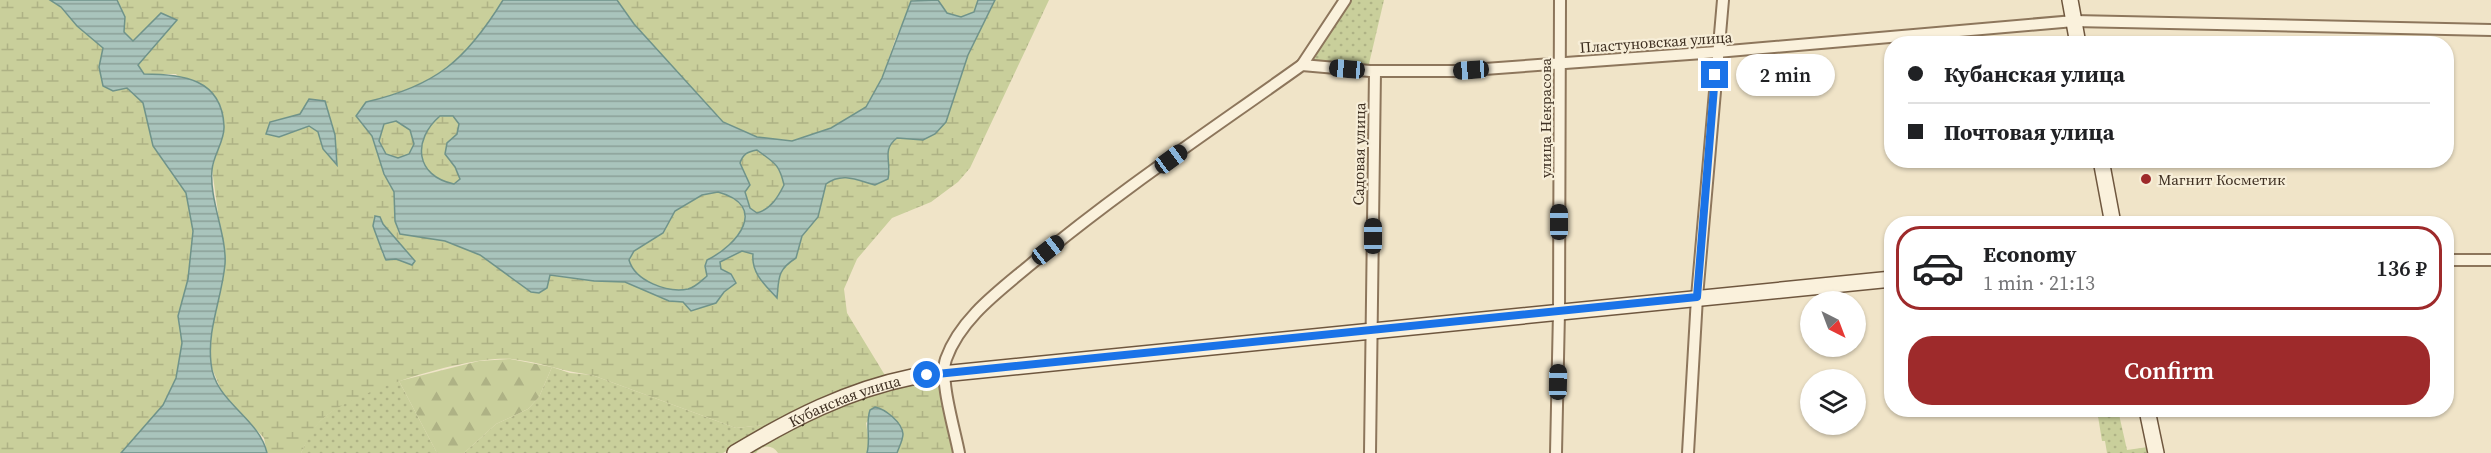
<!DOCTYPE html>
<html lang="en">
<head>
<meta charset="utf-8">
<style>
	:root { --surface:#fff; --page:#f2f2f2; --text:#202124; --muted:#757577; --line:#e0e0e0; --accent:#9e2a2b }
	body { margin:0; font-family:"Source Serif 4",serif; background:var(--page); color:var(--text); height:100vh; display:flex; flex-direction:column; font-size:22px; white-space:nowrap }
	* { box-sizing:border-box; margin:0 }
	p { font-size:20px; color:var(--muted) }
	.icon { flex:none; width:33px; height:33px; fill:none; stroke:currentColor; stroke-width:2; stroke-linecap:round; stroke-linejoin:round }
	.map { position:relative; flex:1; overflow:hidden }
	.side { position:absolute; left:1884px; top:216px; width:570px; height:201px; display:flex; flex-direction:column; background:var(--surface); border-radius:24px; box-shadow:0 2px 4px #0004 }
	.side>* { flex:none }
	.top-card { position:absolute; left:1884px; top:36px; width:570px; height:132px; border-radius:24px; box-shadow:0 2px 4px #0004; display:grid; align-content:center; height:132px; padding:0 24px; background:var(--surface) }
	.needle { width:39px; rotate:138deg }
	.buttons { position:absolute; left:1800px; top:291px; display:grid; gap:12px }
	.buttons a { display:grid; place-items:center; width:66px; height:66px; border-radius:50%; background:var(--surface); box-shadow:0 2px 4px #0004; font-size:30px }
	.end { position:absolute; width:27px; height:27px; margin:-14px; border:8px solid #1a73e8; background:#fff; box-shadow:0 0 0 3px #fff }
	.from { border-radius:50% }
	.bubble { position:absolute; height:42px; border-radius:21px; background:var(--surface); box-shadow:0 2px 4px #0004; font-size:20px; font-weight:600; line-height:42px; text-align:center }
	.car { position:absolute; width:18px; height:36px; margin:-18px -9px; border-radius:8px; box-shadow:0 0 4px 2px #0007; background:linear-gradient(#222 24%,#8ab4d8 0 40%,#222 0 76%,#8ab4d8 0 86%,#222 0) }
	.top-card b { display:flex; align-items:center; gap:21px; height:57px; font-size:22px }
	.top-card b+b { border-top:2px solid var(--line) }
	.top-card i { width:15px; height:15px; background:var(--text) }
	ul { padding:10px 0 0; list-style:none }
	li { display:flex; align-items:center; gap:18px; height:84px; margin:0 12px 9px; padding:0 12px; border:3px solid transparent; border-radius:24px }
	li div { flex:1 }
	li b { display:block; font-size:22px }
	li em { font-style:normal; font-weight:600 }
	li.active { border-color:var(--accent) }
	li>.icon { width:54px; height:54px; stroke-width:1.5 }
	.action { display:flex; gap:12px; margin-top:auto; padding:12px 24px }
	.action a { flex:1; height:69px; border-radius:24px; background:var(--accent); color:#fff; font-size:24px; font-weight:600; line-height:69px; text-align:center }
	.map>svg:first-child { display:block }
</style>
</head>
<body>
<div class="map">
<svg width="2491" height="453" viewBox="0 0 2491 453">
	<defs>
		<pattern id="grass-dots" width="8" height="8" patternUnits="userSpaceOnUse" patternTransform="scale(1.5)"><rect width="8" height="8" fill="#c9cf9b"/><path d="M2 2h.1M6 6h.1" fill="none" stroke="#aeb285" stroke-width="1.8" stroke-linecap="round"/></pattern>
		<pattern id="forest-firs" width="22" height="20" patternUnits="userSpaceOnUse" patternTransform="scale(1.5)"><rect width="22" height="20" fill="#c9cf9b"/><path d="M5 1l3.5 6h-7zM16 11l3.5 6h-7z" fill="#aeb285"/></pattern>
		<pattern id="wetland-marsh" width="20" height="14" patternUnits="userSpaceOnUse" patternTransform="scale(1.5)"><rect width="20" height="14" fill="#c9cf9b"/><path d="M1 5h8M5 5V1M11 12h8M15 12V8" fill="none" stroke="#aeb285"/></pattern>
		<pattern id="water-rules" width="6" height="5" patternUnits="userSpaceOnUse" patternTransform="scale(1.5)"><rect width="6" height="5" fill="#a9c4bc"/><path d="M0 2.5h6" fill="none" stroke="#8ba098"/></pattern>
	</defs>
	<rect width="100%" height="100%" fill="#f0e4c8"/>
	<g fill="url(#grass-dots)">
		<path d="M1349 0H1384L1368 68 1313 61Z"/>
		<path d="M552 367 570 373 592 375 736 428 773 424 723 453H464L496 424 528 409 539 397Z"/>
		<path d="M399 381 437 453H301C305 445 308 435 314 428 333 404 370 389 399 381Z"/>
		<path d="M2097 410H2118L2127 450 2148 447 2149 453H2107L2105 441H2102Z"/>
	</g>
	<path fill="url(#forest-firs)" d="M510 359 552 367 539 397 528 409 496 424 464 453H437L399 381 479 361Z"/>
	<g fill="url(#wetland-marsh)" fill-rule="evenodd">
		<path d="M0 0H50L60 7 77 26 103 48 99 67 113 91 127 88 143 103 153 146 186 193 193 231 188 279 178 316 182 343 176 378 163 405 121 453H0Z"/>
		<path d="M117 0H503C466 60 436 86 366 102L356 116 372 136 384 174 394 192 395 221 399 234 445 241 480 255 531 292 549 275 594 281 625 282 669 301 716 303 724 292 736 283 731 274 720 269V262L742 251 754 254C751 272 762 285 778 290 776 275 784 266 796 257L802 236 818 217 826 184C842 173 857 180 875 185L890 170C887 156 884 147 897 138L923 140 956 87 968 55 995 0H1049L970 168 958 182 931 202 892 218 857 259 844 289 847 313 886 377 773 424 736 428 592 375C565 372 539 362 512 359 469 355 365 388 330 413 315 423 309 437 301 453H267L264 438 223 394 211 366 210 339 225 263 212 169 224 127 176 74H144L137 65 161 13 133 41 124 32 125 17ZM300 114 335 135 323 149 318 132 309 125 294 132 270 122ZM380 217 383 224 415 261 412 264 382 254V244L373 226Z"/>
		<path d="M617 0H913L895 40 882 78 866 107 831 128 792 141 757 137 723 122 634 24Z"/>
		<path d="M938 0H978L974 12 961 17 947 13Z"/>
		<path d="M439 116H453L459 124 457 134 447 143 445 154 455 167 460 179 454 184C415 175 412 141 439 116Z"/>
		<path d="M396 121 410 130 414 144 409 154 398 158 386 155 379 141 384 124Z"/>
		<path d="M758 150C774 163 779 163 784 185 778 197 771 209 757 213L750 208 745 192 750 185 740 163C743 154 748 152 758 150Z"/>
		<path d="M718 192C768 207 738 245 707 260L705 266 707 276C701 281 696 287 688 289 667 293 635 281 629 260L634 251 663 233 675 211 702 195Z"/>
		<path d="M938 380 954 453H897C905 428 901 424 880 408L866 423 869 443 867 453H778C772 444 762 445 756 453H745C810 420 864 388 938 380Z"/>
	</g>
	<g fill="url(#water-rules)" stroke="#6f938a" stroke-width="1.5" fill-rule="evenodd">
		<path d="M50 0H117L125 17 124 32 133 41 161 13 177 20 138 65 144 74C181 74 222 78 224 126 225 141 213 155 212 170 209 199 227 236 225 264 222 298 207 329 211 363 214 402 259 417 267 453H121L163 405 176 378 182 343 178 316 188 279 193 231 186 193 153 146 143 103 127 88 113 91 103 86 99 67 103 48 77 26 61 7Z"/>
		<path d="M503 0H617L634 24 723 122 757 137 792 141 831 128 866 107 882 78 911 1 938 0 947 13 961 17 974 12 978 0H995L968 55 946 122 935 134 923 140 897 138C881 150 892 162 888 179L875 185C857 180 842 172 826 184L818 217 802 236 796 258C777 270 779 278 777 298 765 285 751 273 753 254L742 251 720 262 721 269 731 274 736 283 724 292 716 303 691 311 683 302 669 301 625 282 594 281 550 275 547 288 539 293 531 292 480 255 445 241 400 234 395 221 394 192 384 174 372 136 356 116 366 102C436 86 466 60 503 0ZM440 116H453L459 124 457 134 447 143 445 154 455 167 460 179 454 184C415 176 412 140 440 116ZM396 121 410 130 414 144 409 154 398 158 386 154 379 141 384 124ZM757 150C774 163 779 163 784 185 778 197 771 209 757 213L750 208 745 192 750 185 740 163C743 154 747 152 757 150ZM718 192C769 206 738 245 707 260L705 266 707 276C701 281 696 287 688 289 667 293 635 281 629 260L634 251 663 233 675 211 702 195Z"/>
		<path d="M309 99 325 101 335 135 337 165 323 149 318 132 309 126 279 137 266 134 270 122 300 114Z"/>
		<path d="M375 216 380 217 383 224 415 261 412 265 396 259 386 260C385 259 374 229 373 226 373 225 375 217 375 216Z"/>
		<path d="M875 407C885 409 902 422 903 434 903 440 899 447 897 453H867C871 438 865 425 870 410Z"/>
	</g>
	<g fill="none" stroke-linecap="round" stroke-linejoin="round">
		<defs>
			<g id="street">
				<path d="M1302 65 1345 0"/>
				<path d="M2446 260H2491"/>
				<path d="M959 453C955 431 939 379 946 359 960 319 999 291 1030 265 1116 193 1211 130 1302 65L1370 71H1457L1717 52 2074 21 2491 30"/>
				<path d="M1370 453 1375 71"/>
				<path d="M1556 453 1559 312 1560 0"/>
				<path d="M1688 453 1697 297 1723 0"/>
			</g>
			<g id="secondary">
				<path d="M2070 0 2078 44"/>
				<path d="M2101 160 2113 224"/>
				<path d="M2147 410 2156 453"/>
				<path id="s1" d="M735 453C791 419 848 390 912 377L1892 279"/>
			</g>
		</defs>
		<use href="#street" stroke="#8d765c" stroke-width="14"/>
		<use href="#secondary" stroke="#6f573f" stroke-width="18"/>
		<use href="#street" stroke="#faf1dc" stroke-width="10"/>
		<use href="#secondary" stroke="#faf1dc" stroke-width="15"/>
	</g>
	<g fill="none" stroke-linecap="round" stroke-linejoin="round">
		<path stroke="#1a73e8" stroke-width="8" d="M927 375 1697 297 1715 75"/>
	</g>
	<circle fill="#9e2a2b" stroke="#f7eed8" stroke-width="2" cx="2146" cy="179" r="6"/>
	<g text-anchor="middle" dominant-baseline="central" stroke-width="4.5" stroke-linejoin="round" paint-order="stroke">
		<g font-size="15" fill="#3d2e20" stroke="#f7eed8">
			<text transform="translate(1656 42) rotate(-4)">Пластуновская улица</text>
			<text transform="translate(1545 118) rotate(-90)">улица Некрасова</text>
			<text transform="translate(1359 154) rotate(-89)">Садовая улица</text>
			<text stroke="none"><textPath href="#s1" startOffset="122">Кубанская улица</textPath></text>
		</g>
		<g font-size="15" fill="#3d2e20" stroke="#f7eed8" text-anchor="start">
			<text x="2158" y="179">Магнит Косметик</text>
		</g>
	</g>
</svg>
<div class="buttons">
<a><svg class="needle" viewBox="-14 -14 28 28"><path d="M0-13l5 13h-10z" fill="#e53935"/><path d="M0 13l5-13h-10z" fill="#757577"/></svg></a>
<a><svg class="icon" aria-label="layers" viewBox="0 0 24 24"><path d="M12 4l9 5-9 5-9-5zM3 14l9 5 9-5"/></svg></a>
</div>
<i class="end from" style="left:927px;top:375px"></i>
<i class="end" style="left:1715px;top:75px"></i>
<div class="bubble" style="left:1736px;top:54px;width:99px">2 min</div>
<i class="car" style="left:1347px;top:69px;rotate:275deg"></i>
<i class="car" style="left:1471px;top:70px;rotate:266deg"></i>
<i class="car" style="left:1171px;top:159px;rotate:54deg"></i>
<i class="car" style="left:1559px;top:222px;rotate:0deg"></i>
<i class="car" style="left:1373px;top:236px;rotate:0deg"></i>
<i class="car" style="left:1048px;top:250px;rotate:52deg"></i>
<i class="car" style="left:1558px;top:382px;rotate:1deg"></i>
<div class="top-card">
<b><i class="from"></i>Кубанская улица</b>
<b><i></i>Почтовая улица</b>
</div>
<section class="side">
<ul>
<li class="active"><svg class="icon" aria-label="car" viewBox="0 0 24 24"><path d="M5 17H2v-5l4-1 3-4h7l3 4 3 1v5h-3M9 17h6M6 11h13"/><circle cx="7" cy="17" r="2"/><circle cx="17" cy="17" r="2"/></svg><div><b>Economy</b><p>1 min · 21:13</p></div><em>136 ₽</em></li>
</ul>
<div class="action"><a>Confirm</a></div>
</section>
</div>
</body>
</html>
